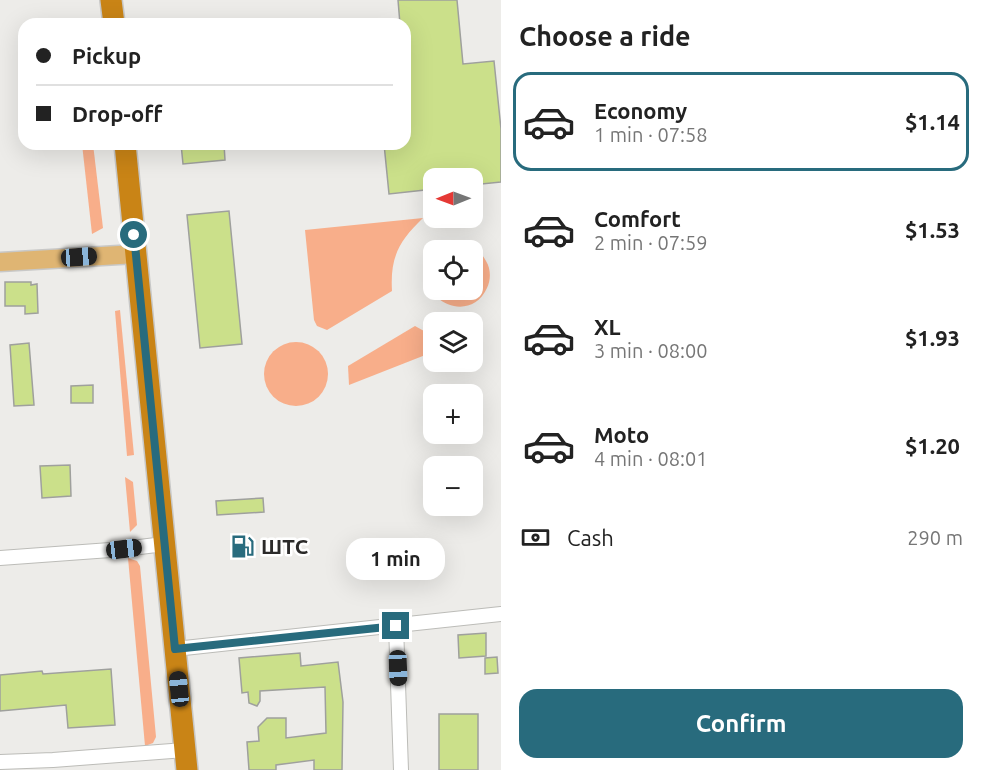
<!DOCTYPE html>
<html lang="en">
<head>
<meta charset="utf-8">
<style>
	:root { --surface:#fff; --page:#f6f6f6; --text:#222; --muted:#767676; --line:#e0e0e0; --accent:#286b7d }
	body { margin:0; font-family:Ubuntu,sans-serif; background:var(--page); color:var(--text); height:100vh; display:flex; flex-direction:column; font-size:22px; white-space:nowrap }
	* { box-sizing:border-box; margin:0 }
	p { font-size:20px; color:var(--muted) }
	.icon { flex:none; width:33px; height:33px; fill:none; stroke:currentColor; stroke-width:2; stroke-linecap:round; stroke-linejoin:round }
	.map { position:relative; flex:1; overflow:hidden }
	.drawer { display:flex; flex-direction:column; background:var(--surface); width:480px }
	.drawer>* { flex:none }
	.banner { position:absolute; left:18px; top:18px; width:393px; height:132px; border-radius:18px; box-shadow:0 6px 24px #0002; display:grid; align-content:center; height:132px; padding:0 18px; background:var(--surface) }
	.needle { width:39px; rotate:269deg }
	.fabs { position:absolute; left:423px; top:168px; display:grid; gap:12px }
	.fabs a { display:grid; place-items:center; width:60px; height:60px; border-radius:12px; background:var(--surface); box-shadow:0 6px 24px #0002; font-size:30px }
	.end { position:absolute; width:27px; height:27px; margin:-14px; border:8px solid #286b7d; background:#fff; box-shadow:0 0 0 3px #fff }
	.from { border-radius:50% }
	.bubble { position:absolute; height:42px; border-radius:18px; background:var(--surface); box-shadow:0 6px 24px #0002; font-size:20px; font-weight:700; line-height:42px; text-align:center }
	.car { position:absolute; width:18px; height:36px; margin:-18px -9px; border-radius:8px; box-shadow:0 0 4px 2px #0007; background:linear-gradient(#222 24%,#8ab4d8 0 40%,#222 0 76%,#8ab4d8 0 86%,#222 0) }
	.banner b { display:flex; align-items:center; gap:21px; height:57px; font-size:22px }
	.banner b+b { border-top:2px solid var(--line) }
	.banner i { width:15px; height:15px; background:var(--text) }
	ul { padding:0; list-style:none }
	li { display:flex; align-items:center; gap:18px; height:99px; margin:0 12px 9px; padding:0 6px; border:3px solid transparent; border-radius:18px }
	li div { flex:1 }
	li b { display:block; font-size:22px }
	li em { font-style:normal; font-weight:700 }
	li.active { border-color:var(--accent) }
	li>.icon { width:54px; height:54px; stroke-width:1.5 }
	h2 { padding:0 18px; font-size:27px; line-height:72px }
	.pay { display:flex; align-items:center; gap:15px; height:66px; padding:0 18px; font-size:22px }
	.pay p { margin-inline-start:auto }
	.primary-button { display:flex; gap:12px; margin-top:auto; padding:12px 18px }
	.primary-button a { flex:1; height:69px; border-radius:18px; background:var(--accent); color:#fff; font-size:24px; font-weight:700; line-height:69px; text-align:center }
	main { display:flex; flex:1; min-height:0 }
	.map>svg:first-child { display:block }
</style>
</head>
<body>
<main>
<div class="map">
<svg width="501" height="770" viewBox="0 0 501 770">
	<rect width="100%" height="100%" fill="#edece9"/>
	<g fill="#f8ae8a">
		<path d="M82 144H93L103 228 92 234Z"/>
		<path d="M423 218C399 241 390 257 392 291L327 330 317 326 314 320 305 230Z"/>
		<path d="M455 244C468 244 480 249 486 261 491 269 491 280 487 288 469 328 409 297 433 257L434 290H472V250H440Z"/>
		<path d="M120 310 134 455 127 456 115 311Z"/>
		<path d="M415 326 433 336V352L349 385 348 366Z"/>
		<circle cx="296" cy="374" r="32"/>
		<path d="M125 477 133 482 137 525 130 532Z"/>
		<path d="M128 558 137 561 140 566 156 737 153 743 145 746Z"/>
	</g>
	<g fill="#cbe08a" stroke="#9fa09d" stroke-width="1.5">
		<path d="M398 0H457L463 64 494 61 501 129V182L472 185V178H434V189L389 194 384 144H405V24H400Z"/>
		<path d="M181 144H224L225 160 183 164Z"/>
		<path d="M229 211 242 344 200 348 187 215Z"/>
		<path d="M5 282H31V285L37 284 38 313 25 314V306H5Z"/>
		<path d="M29 343 34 405 14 406 10 345Z"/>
		<path d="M93 385V403H71V386Z"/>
		<path d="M70 465 71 496 42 498 40 466Z"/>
		<path d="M263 498 264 512 217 515 216 501Z"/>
		<path d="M486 633V656L459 658 458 635Z"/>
		<path d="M300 653 301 666 338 662 343 702 342 770H314V760L276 765V770H249L247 742 259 741 258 727 267 718H286V738L326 733 325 687 260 691V701L257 706 249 703 248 692 242 693 239 658Z"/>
		<path d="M497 657 498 673 485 674V658Z"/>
		<path d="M111 669 115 725 68 728 66 705 0 711V675L42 671 43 674Z"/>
		<rect x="439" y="714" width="39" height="56"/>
	</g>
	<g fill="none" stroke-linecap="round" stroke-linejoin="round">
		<defs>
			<g id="minor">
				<path d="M0 558 124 549 164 544"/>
				<path d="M396 626 401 770"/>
				<path d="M175 649 501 614"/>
				<path d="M0 762 53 760 185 750"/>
			</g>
			<path id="major" d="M0 262 136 254"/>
			<g id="highway">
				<path d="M111 0 114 24"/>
				<path d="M125 144 187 770"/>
			</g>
		</defs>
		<use href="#minor" stroke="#bcbcb8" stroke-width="16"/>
		<use href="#major" stroke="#c8c8c7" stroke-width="21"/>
		<use href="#highway" stroke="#c8c8c7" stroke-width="24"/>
		<use href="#minor" stroke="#fff" stroke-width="14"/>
		<use href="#major" stroke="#dfb573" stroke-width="18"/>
		<use href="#highway" stroke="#c98416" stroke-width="21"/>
	</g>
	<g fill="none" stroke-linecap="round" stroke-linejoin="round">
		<path stroke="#286b7d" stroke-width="8" d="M134 235 175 649 396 626"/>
	</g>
	<defs>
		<symbol id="fuel-bare" viewBox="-9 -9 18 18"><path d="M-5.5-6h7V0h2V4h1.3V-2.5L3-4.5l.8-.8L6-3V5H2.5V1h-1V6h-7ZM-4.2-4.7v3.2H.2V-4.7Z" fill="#286b7d" stroke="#fff" stroke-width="2.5" paint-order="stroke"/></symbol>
	</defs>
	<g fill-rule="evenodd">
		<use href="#fuel-bare" x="226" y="530" width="33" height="33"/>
	</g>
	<g text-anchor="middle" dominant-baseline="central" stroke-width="5" stroke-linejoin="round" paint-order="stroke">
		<g font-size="21" font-weight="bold" fill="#2b2a29" stroke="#fff" text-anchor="start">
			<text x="261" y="546">ШТС</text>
		</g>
	</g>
</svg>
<div class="fabs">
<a><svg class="needle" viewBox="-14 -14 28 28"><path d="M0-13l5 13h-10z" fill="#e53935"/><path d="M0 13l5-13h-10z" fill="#767676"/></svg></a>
<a><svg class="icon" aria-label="locate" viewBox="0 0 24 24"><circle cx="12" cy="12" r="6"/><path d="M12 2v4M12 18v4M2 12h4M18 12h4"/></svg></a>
<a><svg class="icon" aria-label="layers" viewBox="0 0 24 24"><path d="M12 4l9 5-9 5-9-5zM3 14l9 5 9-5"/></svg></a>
<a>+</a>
<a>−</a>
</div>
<i class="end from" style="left:134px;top:235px"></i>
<i class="end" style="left:396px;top:626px"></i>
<div class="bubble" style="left:346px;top:538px;width:99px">1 min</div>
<i class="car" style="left:79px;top:257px;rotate:86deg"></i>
<i class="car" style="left:124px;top:549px;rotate:83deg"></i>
<i class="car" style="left:398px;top:668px;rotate:178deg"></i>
<i class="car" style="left:179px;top:689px;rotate:354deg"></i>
<div class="banner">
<b><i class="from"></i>Pickup</b>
<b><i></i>Drop-off</b>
</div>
</div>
<section class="drawer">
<h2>Choose a ride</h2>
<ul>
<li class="active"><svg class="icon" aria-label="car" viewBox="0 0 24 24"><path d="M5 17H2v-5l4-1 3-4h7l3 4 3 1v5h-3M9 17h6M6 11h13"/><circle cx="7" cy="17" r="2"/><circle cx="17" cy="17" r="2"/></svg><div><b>Economy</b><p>1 min · 07:58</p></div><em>$1.14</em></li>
<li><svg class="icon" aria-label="car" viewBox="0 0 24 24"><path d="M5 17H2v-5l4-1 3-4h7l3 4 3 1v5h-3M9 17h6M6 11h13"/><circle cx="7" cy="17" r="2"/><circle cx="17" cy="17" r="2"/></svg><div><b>Comfort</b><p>2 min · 07:59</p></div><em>$1.53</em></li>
<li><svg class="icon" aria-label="car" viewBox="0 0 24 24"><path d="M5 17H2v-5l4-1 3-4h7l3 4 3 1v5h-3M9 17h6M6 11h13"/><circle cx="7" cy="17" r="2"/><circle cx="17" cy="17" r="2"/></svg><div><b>XL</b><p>3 min · 08:00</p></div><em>$1.93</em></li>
<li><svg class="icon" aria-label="car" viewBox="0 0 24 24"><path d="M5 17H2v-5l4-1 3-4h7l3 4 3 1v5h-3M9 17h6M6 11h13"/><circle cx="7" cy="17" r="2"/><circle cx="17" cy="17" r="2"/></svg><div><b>Moto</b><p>4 min · 08:01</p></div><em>$1.20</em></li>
</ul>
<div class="pay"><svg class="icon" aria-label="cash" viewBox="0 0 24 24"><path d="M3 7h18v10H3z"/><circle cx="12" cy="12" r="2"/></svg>Cash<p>290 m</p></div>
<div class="primary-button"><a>Confirm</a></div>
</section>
</main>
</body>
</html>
